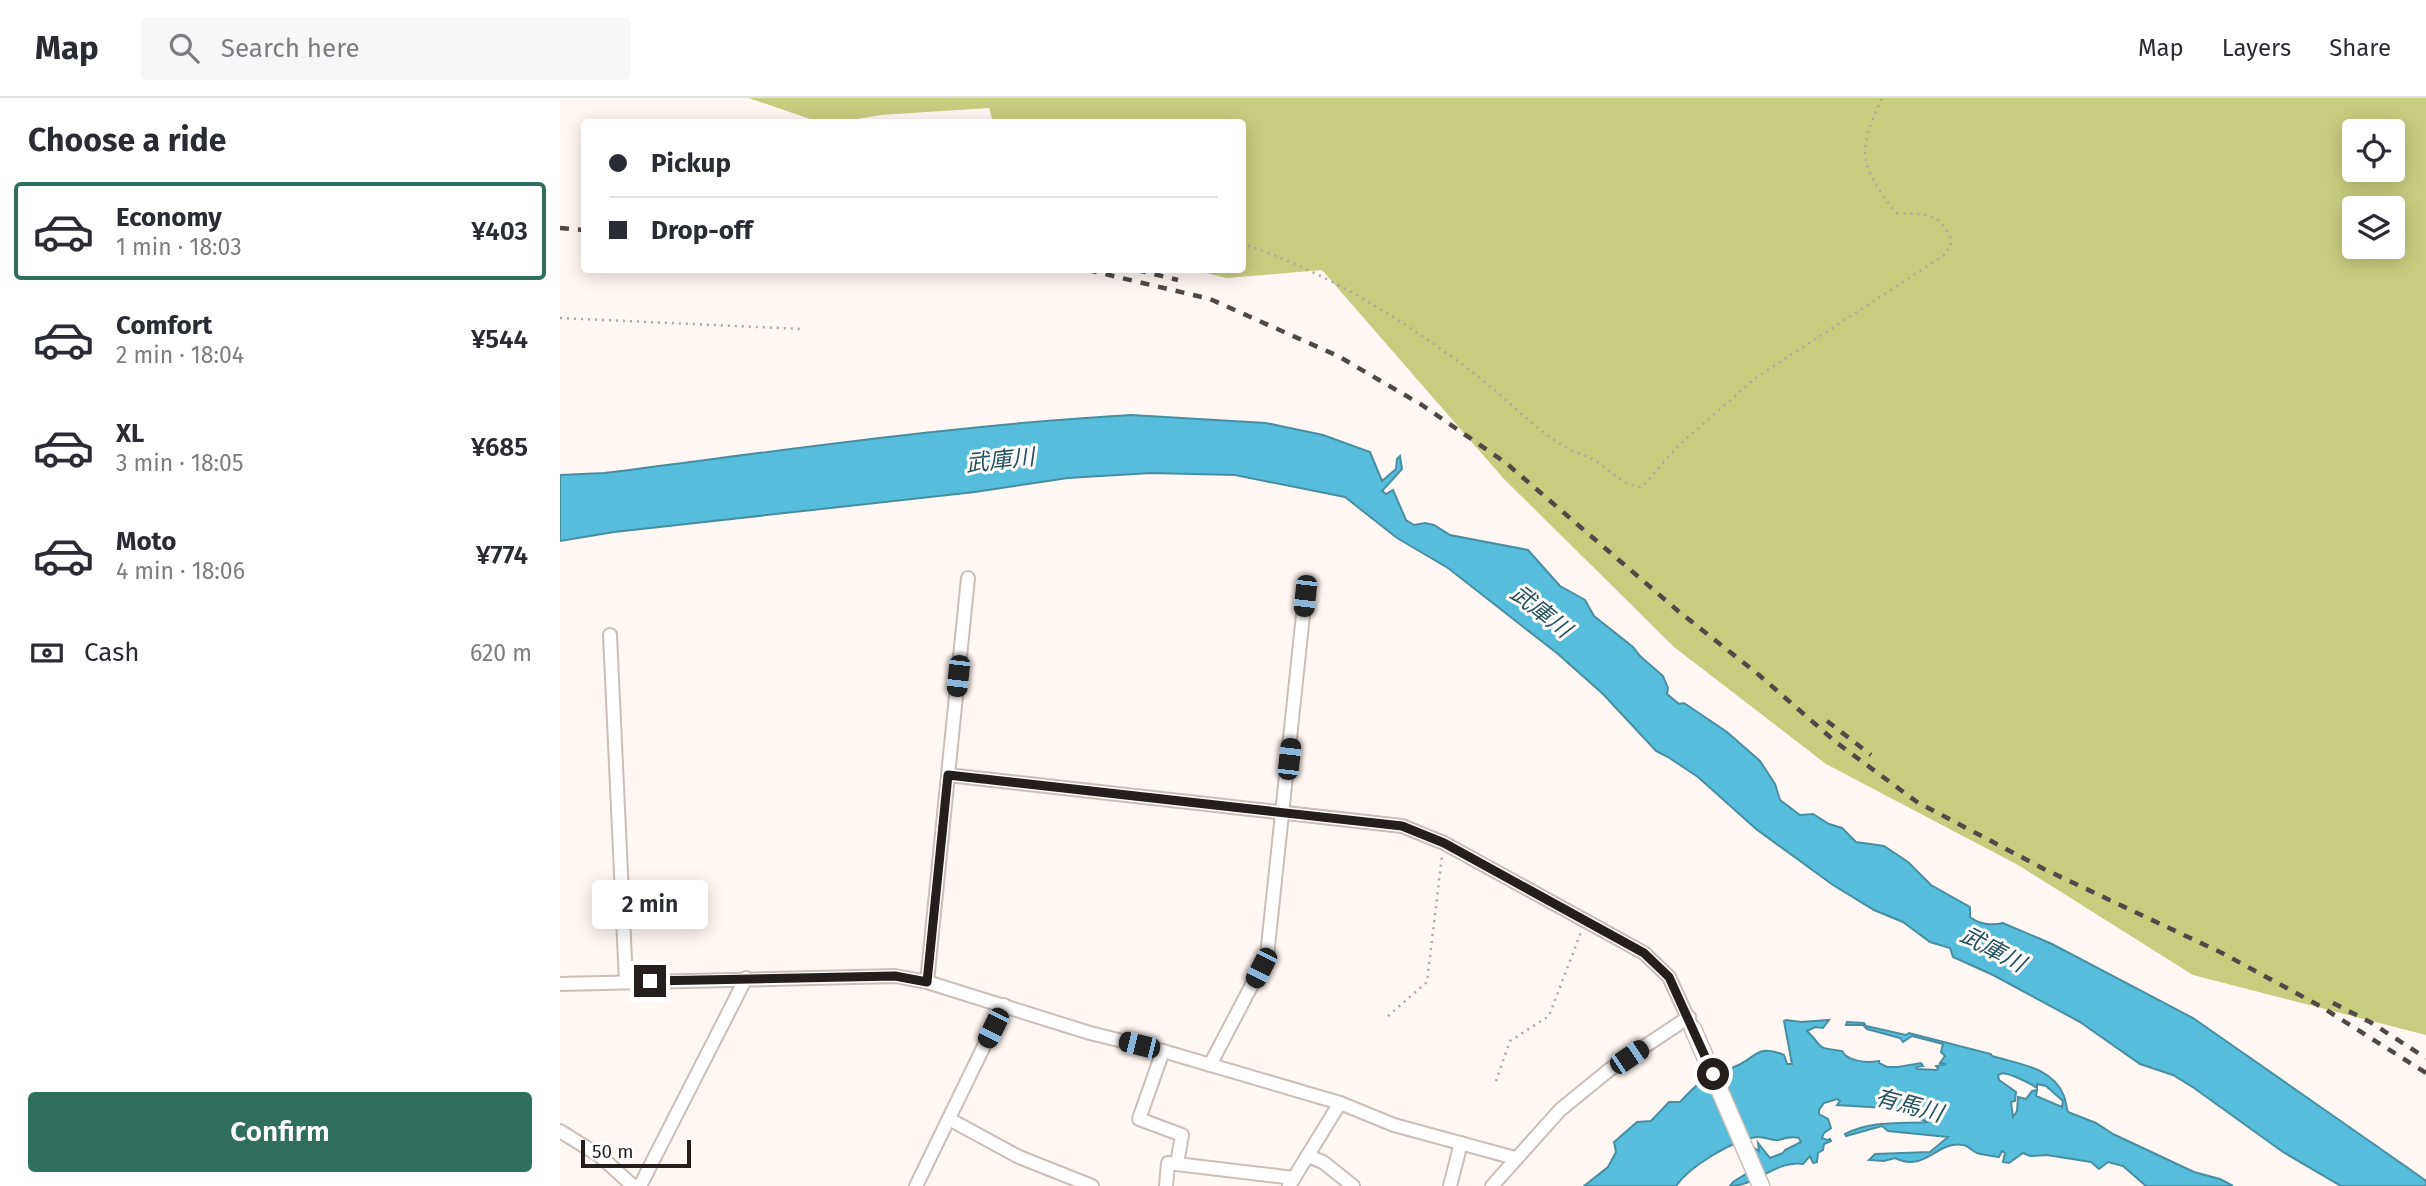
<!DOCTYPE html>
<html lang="en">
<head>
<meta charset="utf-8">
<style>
	:root { --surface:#fff; --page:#f7f7f7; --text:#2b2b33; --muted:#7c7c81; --line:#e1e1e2; --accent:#306f5d }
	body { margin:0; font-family:"Fira Sans","Noto Sans JP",sans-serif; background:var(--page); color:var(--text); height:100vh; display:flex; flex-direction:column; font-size:26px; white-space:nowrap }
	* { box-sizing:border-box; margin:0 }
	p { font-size:23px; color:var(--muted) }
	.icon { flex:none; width:38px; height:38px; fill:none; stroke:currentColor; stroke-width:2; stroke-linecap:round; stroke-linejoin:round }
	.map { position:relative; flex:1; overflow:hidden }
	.side { display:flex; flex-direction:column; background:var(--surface); width:560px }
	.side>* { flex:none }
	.banner { position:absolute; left:21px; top:21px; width:665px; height:154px; border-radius:7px; box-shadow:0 4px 18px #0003; display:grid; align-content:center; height:154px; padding:0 28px; background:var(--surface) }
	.fabs { position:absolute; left:1782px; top:21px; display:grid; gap:14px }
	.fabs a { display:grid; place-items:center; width:63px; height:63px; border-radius:7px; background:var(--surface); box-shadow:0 4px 18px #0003; font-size:35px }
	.scale { position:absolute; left:21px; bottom:18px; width:110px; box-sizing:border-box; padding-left:7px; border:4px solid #241f1d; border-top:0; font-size:19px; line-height:24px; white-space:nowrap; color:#241f1d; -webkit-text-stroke:5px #fff; paint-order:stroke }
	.end { position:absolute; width:32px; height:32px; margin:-16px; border:9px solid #241f1d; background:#fff; box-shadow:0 0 0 4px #fff }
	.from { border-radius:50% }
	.bubble { position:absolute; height:49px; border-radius:7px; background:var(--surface); box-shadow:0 4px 18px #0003; font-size:23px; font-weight:600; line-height:49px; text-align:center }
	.car { position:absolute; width:21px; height:42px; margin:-21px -10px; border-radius:9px; box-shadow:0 0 5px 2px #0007; background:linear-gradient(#222 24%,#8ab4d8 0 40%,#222 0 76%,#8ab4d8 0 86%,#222 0) }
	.banner b { display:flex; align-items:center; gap:24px; height:66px; font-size:26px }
	.banner b+b { border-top:2px solid var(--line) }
	.banner i { width:18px; height:18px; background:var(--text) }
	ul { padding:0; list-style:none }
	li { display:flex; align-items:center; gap:21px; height:98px; margin:0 14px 10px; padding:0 14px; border:4px solid transparent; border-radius:7px }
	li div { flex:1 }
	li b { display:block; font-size:26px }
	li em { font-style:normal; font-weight:600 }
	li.on { border-color:var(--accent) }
	li>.icon { width:63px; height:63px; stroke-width:1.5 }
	h2 { padding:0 28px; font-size:32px; line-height:84px }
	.pay { display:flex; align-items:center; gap:18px; height:77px; padding:0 28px; font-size:26px }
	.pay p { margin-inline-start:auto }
	.primary-button { display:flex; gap:14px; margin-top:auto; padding:14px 28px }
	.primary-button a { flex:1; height:80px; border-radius:7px; background:var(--accent); color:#fff; font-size:28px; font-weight:600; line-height:80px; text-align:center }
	header { display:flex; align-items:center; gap:42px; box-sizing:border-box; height:98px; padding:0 35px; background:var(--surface); border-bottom:2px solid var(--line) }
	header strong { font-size:33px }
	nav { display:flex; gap:38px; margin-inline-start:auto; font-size:24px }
	.search { width:490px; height:63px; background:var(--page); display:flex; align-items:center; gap:18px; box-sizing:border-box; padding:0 24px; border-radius:7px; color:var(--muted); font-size:26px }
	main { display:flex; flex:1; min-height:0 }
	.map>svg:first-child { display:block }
</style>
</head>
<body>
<header>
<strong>Map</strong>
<div class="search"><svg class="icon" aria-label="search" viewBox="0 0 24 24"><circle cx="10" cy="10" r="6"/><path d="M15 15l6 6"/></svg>Search here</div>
<nav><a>Map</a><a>Layers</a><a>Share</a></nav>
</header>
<main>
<section class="side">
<h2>Choose a ride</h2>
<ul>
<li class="on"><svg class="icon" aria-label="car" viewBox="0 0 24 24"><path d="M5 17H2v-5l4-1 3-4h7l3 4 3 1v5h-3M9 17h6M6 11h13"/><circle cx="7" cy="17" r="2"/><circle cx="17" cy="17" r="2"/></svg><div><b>Economy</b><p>1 min · 18:03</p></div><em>¥403</em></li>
<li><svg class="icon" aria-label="car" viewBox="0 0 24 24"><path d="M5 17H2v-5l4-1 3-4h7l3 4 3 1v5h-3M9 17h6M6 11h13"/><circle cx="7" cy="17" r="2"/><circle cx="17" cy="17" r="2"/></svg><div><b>Comfort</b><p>2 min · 18:04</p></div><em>¥544</em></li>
<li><svg class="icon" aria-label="car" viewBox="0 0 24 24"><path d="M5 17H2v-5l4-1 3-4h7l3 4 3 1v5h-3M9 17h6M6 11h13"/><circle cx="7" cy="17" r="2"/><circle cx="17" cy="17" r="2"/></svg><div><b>XL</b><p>3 min · 18:05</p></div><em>¥685</em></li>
<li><svg class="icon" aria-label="car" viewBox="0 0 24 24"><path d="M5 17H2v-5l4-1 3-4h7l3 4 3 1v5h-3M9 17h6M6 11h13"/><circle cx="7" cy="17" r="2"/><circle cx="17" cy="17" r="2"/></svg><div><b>Moto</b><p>4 min · 18:06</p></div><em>¥774</em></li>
</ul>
<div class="pay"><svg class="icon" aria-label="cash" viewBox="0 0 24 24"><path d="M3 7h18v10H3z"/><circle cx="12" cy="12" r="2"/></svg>Cash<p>620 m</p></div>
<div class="primary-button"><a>Confirm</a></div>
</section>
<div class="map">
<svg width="1866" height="1088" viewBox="0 0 1866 1088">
	<rect width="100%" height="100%" fill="#fff7f3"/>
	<path fill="#c7cd7f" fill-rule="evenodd" d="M189 0H1866V937L1633 877 1458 767 1266 666 1114 549 943 380 762 172 667 180 633 172H682V24H433L429 10 321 17 278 24H259ZM1794 33H1832V72H1794ZM1794 110H1832V149H1794Z"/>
	<g fill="#57bddc" stroke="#488ea3" stroke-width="2" fill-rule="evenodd">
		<path d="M571 317 706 325 763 337 810 354 822 383 836 371 837 361 840 358 842 371 822 393 826 396 833 392 846 422 854 427 865 425 874 427 890 437 968 452 1000 488 1025 502 1034 518 1073 549 1080 558 1103 578 1108 590 1107 596 1119 606 1124 605 1167 634 1200 663 1215 686 1220 702 1240 717 1253 716 1269 726 1282 730 1296 744 1324 748 1348 764 1371 787 1410 809V819C1419 826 1432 828 1443 825L1492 846 1633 920 1848 1070 1866 1083V1088H1781L1723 1054 1634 990 1613 977 1580 966 1520 924 1433 877 1393 859 1390 850 1370 844 1343 824 1314 812 1273 787 1196 731 1138 679 1108 659 1096 653 1043 596 998 556 888 470 837 440 785 399 675 377 591 375 508 380 415 394 54 434 0 443V377L44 375C219 353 394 327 571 317Z"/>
		<path d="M1226 922 1241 924 1269 922 1263 930 1255 929 1247 933C1266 951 1252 949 1282 953 1288 964 1307 965 1319 963V965L1327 969H1338L1361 965 1363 968 1356 969 1357 971 1377 972 1378 970 1376 968 1386 966 1380 965 1385 958 1381 954 1383 946 1352 938 1343 944 1340 940 1307 931 1303 927H1286L1287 924 1304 925 1306 928 1346 937 1349 935 1431 956 1432 958C1458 966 1493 969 1504 998 1506 1003 1506 1009 1508 1014L1536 1025 1553 1036 1634 1074 1660 1081 1673 1088H1586L1563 1068 1548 1064 1539 1071 1531 1064 1487 1057 1470 1058 1463 1055 1449 1065 1443 1064 1445 1055 1442 1053 1439 1059C1432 1058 1424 1057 1417 1055 1412 1053 1407 1047 1403 1047 1377 1042 1366 1075 1335 1060L1324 1063 1309 1062 1315 1056 1370 1054 1388 1039 1328 1033 1322 1028 1286 1038 1285 1036C1313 1022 1341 1026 1369 1024L1326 1010 1277 1007 1280 1003 1277 1001 1264 1005 1259 1012V1016L1268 1021 1271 1030 1264 1035 1262 1040 1267 1042 1270 1041 1271 1043 1264 1046 1263 1052 1258 1055 1257 1064 1253 1065 1250 1058 1243 1066C1216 1062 1196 1088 1170 1088L1173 1084 1197 1069 1191 1048 1199 1053 1198 1045 1210 1060 1223 1055 1225 1052 1241 1044 1239 1040C1231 1038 1226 1040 1218 1042 1211 1043 1204 1038 1196 1039 1172 1043 1130 1068 1116 1088H1024L1048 1069 1056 1054 1054 1044 1077 1024 1091 1023 1109 1004H1120C1132 991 1146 977 1163 971 1167 970 1171 971 1174 969 1195 961 1197 945 1224 957L1227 966H1232L1224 923ZM1443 975C1451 976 1470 985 1477 990V986L1486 988 1503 1003 1502 1009 1476 998 1477 992 1472 993 1466 1001 1458 999 1457 1013 1453 1019 1451 1004 1455 1003 1456 994 1439 982 1438 977Z"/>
	</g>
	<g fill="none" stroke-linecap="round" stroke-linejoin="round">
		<defs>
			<g id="minor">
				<path d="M50 537 66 884"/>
				<path d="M388 677 842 728 884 745 1084 855 1109 879 1133 931"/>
				<path d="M367 884 408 480"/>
				<path d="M0 886 335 878 367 884 530 935 603 953 780 1005 834 1027 955 1060"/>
				<path d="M603 953 579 1021 622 1037 617 1066"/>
				<path d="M650 967 707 858 745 498"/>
				<path d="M389 1021 459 1059 532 1088"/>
				<path d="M0 1033 40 1058 73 1088"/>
				<path d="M748 1058 763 1064 793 1088"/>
				<path d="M80 1088 186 880"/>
				<path d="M356 1088 444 907"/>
				<path d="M606 1088 608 1065 734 1080"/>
				<path d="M729 1088 780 1005"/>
				<path d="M890 1088 901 1045"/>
				<path d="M932 1088 1000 1012 1049 972 1129 919"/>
			</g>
			<path id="tertiary" d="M1133 931 1201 1088"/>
		</defs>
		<use href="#minor" stroke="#cbbeb8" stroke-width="16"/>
		<use href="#tertiary" stroke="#cbbeb8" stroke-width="19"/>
		<g stroke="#ada6a3" stroke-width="2.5" stroke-dasharray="2 5" stroke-linecap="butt">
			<path d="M682 152 689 148C771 176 846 224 915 276 945 299 971 328 1002 347 1013 354 1026 357 1036 363 1051 373 1063 388 1082 389L1118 348 1197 279 1386 156 1392 143C1378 112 1367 117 1336 115 1300 68 1296 55 1322 0"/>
			<path d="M0 220 242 231"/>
			<path d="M828 918 867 884 882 758"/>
			<path d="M936 983 950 943 989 918 1021 834"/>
		</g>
		<use href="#minor" stroke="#fff" stroke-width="12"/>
		<use href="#tertiary" stroke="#fff" stroke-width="16"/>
		<g stroke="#4e4846" stroke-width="4.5" stroke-dasharray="9 9" stroke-linecap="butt">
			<path d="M0 130 24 132"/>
			<path d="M528 172 650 201 778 258 862 307 946 365 1117 512 1199 577 1277 645 1357 704 1486 772 1662 855 1760 908 1866 975"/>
			<path d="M577 172 618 182"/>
			<path d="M1267 623 1311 657"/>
			<path d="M1773 905 1810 924 1866 960"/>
		</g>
	</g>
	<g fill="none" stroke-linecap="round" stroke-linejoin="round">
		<path stroke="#241f1d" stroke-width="9" d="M90 883 335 878 367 884 388 677 842 728 884 745 1084 855 1109 879 1153 976"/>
	</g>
	<g text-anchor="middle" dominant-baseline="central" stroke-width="6" stroke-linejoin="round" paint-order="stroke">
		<g font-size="23" font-style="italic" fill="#24505e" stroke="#fff">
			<text transform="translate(440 362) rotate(-6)">武庫川</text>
			<text transform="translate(981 513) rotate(38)">武庫川</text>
			<text transform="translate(1433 851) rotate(28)">武庫川</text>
			<text transform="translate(1349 1007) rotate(15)">有馬川</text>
		</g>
	</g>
</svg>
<div class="fabs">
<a><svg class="icon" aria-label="locate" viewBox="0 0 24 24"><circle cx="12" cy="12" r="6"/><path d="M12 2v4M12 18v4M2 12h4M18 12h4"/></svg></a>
<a><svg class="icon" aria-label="layers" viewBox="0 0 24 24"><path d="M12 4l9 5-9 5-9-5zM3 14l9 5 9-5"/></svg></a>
</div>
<div class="scale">50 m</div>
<i class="end from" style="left:1153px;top:976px"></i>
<i class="end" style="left:90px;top:883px"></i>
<div class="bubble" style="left:32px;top:782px;width:116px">2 min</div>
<i class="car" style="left:745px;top:498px;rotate:186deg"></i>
<i class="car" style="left:398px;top:578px;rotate:186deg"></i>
<i class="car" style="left:729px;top:661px;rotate:6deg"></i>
<i class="car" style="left:701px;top:870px;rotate:207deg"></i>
<i class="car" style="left:433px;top:930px;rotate:206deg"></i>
<i class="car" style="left:579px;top:947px;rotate:284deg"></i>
<i class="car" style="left:1069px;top:959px;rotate:56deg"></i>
<div class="banner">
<b><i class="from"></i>Pickup</b>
<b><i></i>Drop-off</b>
</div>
</div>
</main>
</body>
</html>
